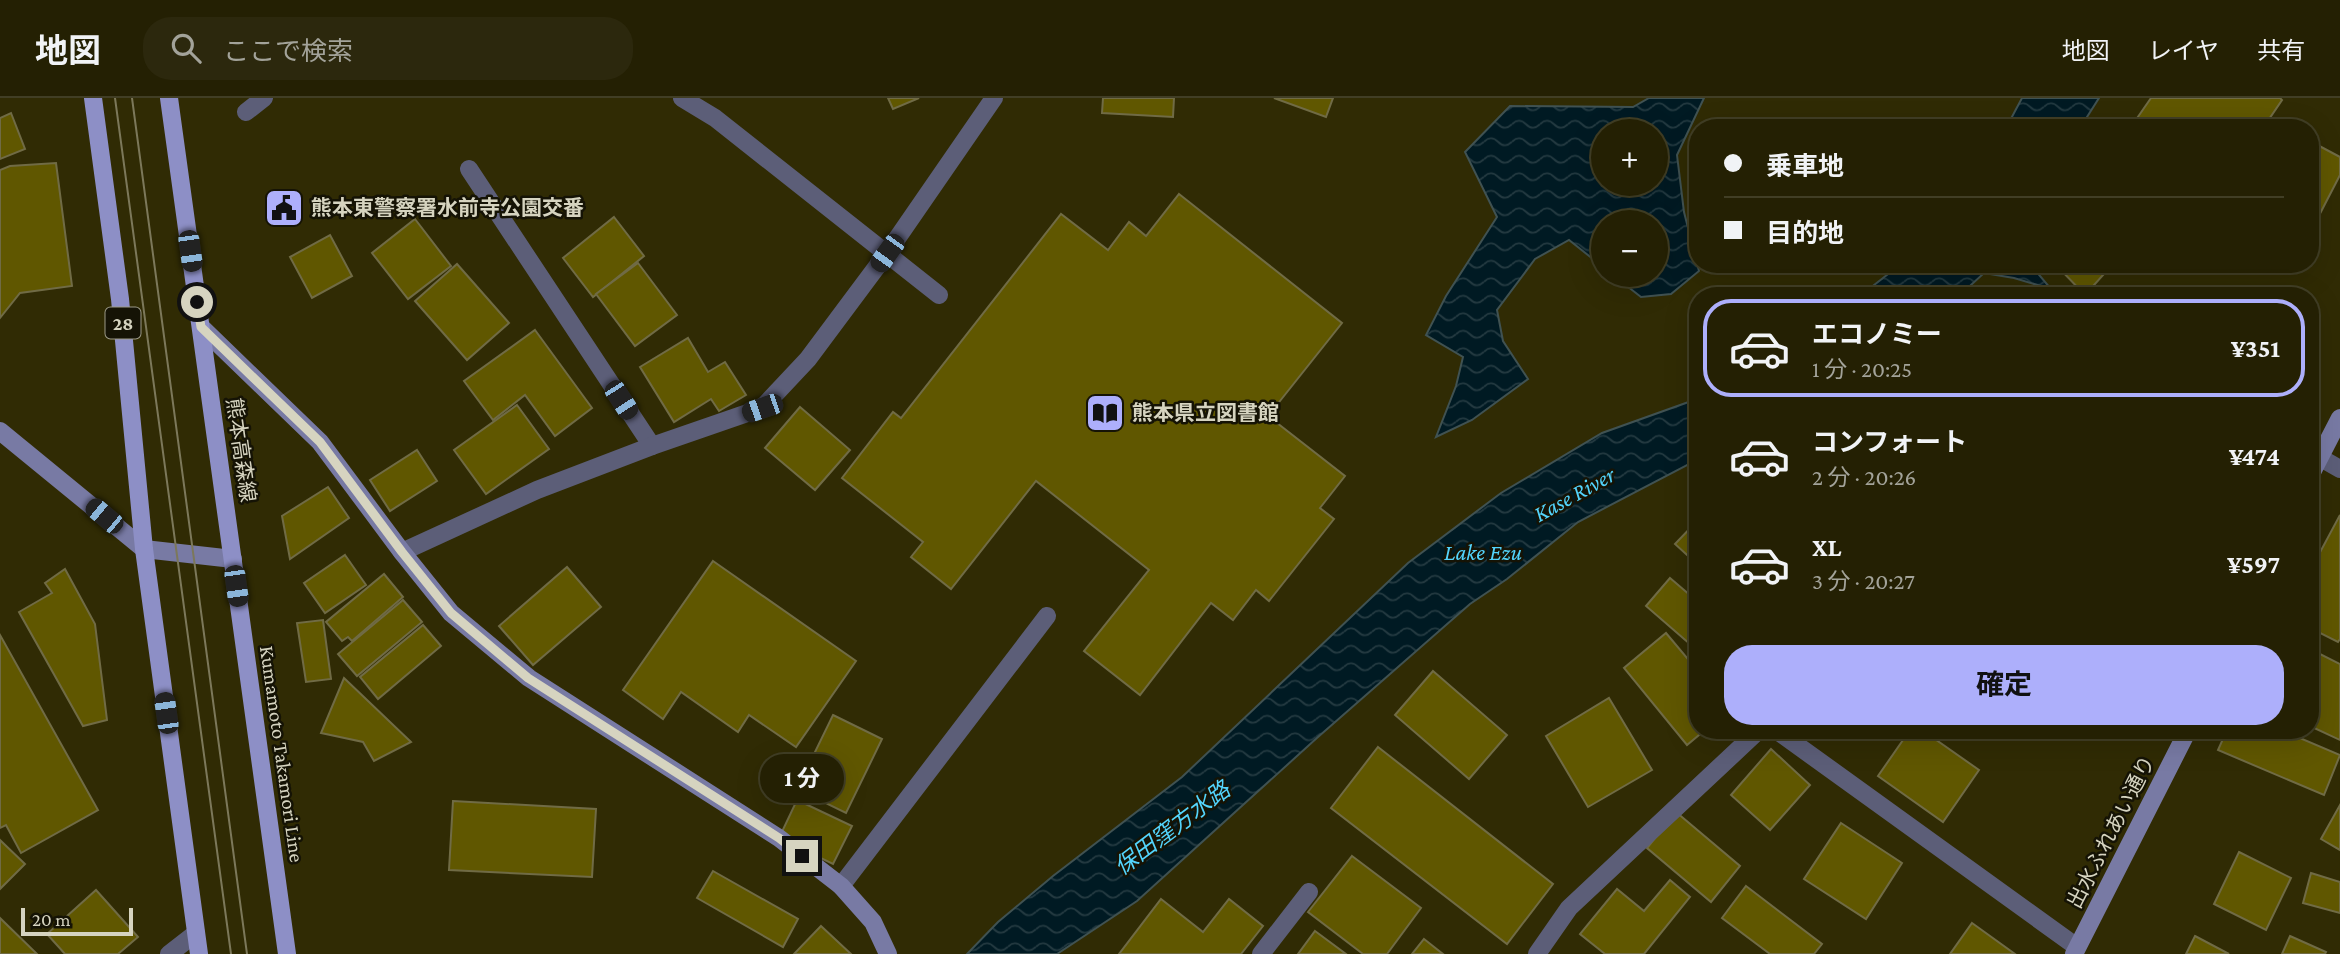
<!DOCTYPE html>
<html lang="ja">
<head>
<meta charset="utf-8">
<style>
	:root { --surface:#242003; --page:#2c280d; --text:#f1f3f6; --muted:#a3a39a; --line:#413e25; --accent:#adaffb }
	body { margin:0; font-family:"Crimson Pro","Noto Sans JP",serif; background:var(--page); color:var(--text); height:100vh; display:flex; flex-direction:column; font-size:26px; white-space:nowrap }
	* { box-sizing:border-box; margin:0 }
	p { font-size:23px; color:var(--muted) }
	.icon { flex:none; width:38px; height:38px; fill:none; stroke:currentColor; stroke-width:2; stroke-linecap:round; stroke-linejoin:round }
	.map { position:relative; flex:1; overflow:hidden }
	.details { position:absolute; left:1689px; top:189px; width:630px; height:452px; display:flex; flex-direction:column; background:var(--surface); border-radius:28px; box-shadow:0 7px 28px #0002,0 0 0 2px var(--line) }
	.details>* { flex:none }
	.guide { position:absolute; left:1689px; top:21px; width:630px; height:154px; border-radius:28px; box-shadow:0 7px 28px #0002,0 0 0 2px var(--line); display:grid; align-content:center; height:154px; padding:0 35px; background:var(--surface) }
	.buttons { position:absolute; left:1591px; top:21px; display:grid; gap:14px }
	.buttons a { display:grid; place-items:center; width:77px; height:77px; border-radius:50%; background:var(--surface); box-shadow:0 7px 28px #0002,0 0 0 2px var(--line); font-size:35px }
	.scale { position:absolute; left:21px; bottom:18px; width:112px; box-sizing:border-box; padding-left:7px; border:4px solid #d6d4c0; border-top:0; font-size:19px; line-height:24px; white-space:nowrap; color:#d6d4c0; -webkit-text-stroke:5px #151305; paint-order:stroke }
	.end { position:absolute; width:32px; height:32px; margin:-16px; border:9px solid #d6d4c0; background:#111; box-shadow:0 0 0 4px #111 }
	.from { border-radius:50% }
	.bubble { position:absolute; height:49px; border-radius:24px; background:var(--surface); box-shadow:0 7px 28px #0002,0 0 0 2px var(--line); font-size:23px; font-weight:700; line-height:49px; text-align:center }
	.car { position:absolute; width:21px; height:42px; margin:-21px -10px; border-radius:9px; box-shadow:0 0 5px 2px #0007; background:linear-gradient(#222 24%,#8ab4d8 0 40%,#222 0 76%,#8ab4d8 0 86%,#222 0) }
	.guide b { display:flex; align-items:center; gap:24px; height:66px; font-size:26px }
	.guide b+b { border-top:2px solid var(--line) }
	.guide i { width:18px; height:18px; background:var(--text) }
	ul { padding:12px 0 0; list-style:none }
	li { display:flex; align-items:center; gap:21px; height:98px; margin:0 14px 10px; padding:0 21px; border:4px solid transparent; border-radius:28px }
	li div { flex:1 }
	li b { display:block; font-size:26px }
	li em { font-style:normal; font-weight:700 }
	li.on { border-color:var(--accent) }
	li>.icon { width:63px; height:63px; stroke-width:1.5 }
	.primary-button { display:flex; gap:14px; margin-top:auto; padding:14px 35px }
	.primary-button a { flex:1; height:80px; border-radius:28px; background:var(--accent); color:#111; font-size:28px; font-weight:700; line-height:80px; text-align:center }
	header { display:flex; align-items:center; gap:42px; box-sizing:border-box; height:98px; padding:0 35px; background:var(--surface); border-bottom:2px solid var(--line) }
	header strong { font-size:33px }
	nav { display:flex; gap:38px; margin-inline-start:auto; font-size:24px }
	.search { width:490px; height:63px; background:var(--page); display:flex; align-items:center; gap:18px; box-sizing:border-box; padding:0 24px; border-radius:28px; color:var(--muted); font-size:26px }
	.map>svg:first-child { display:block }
</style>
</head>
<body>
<header>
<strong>地図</strong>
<div class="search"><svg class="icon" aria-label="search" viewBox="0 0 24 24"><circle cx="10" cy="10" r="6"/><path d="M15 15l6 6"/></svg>ここで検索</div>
<nav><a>地図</a><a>レイヤ</a><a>共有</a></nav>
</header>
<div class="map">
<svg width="2340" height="856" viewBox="0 0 2340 856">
	<defs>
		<pattern id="water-waves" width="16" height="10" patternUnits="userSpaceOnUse" patternTransform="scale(1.75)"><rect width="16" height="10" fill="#001a23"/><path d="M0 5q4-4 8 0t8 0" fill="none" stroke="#243a41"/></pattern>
	</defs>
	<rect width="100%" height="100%" fill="#302b04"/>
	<g fill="url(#water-waves)" stroke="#405252" stroke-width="2" fill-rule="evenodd">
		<path d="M1649 0H1704L1677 57 1684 114 1699 173 1671 196 1641 199 1613 177H1656V124H1603V169L1569 142 1535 161 1497 212 1503 243 1528 281 1472 322 1436 339 1456 288 1463 259 1426 237 1446 198 1497 119 1465 54 1510 8 1633 9ZM1656 33V86H1603V33Z"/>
		<path d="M2022 0H2099L2080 30H2006Z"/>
		<path d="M1901 166H2030L2051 191 2014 180 1984 175 1959 198H1860Z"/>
		<path d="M1697 301V362L1578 424 1507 481 1470 506 1318 639 1137 803 1057 856H967L998 824 1053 778 1182 679 1408 465 1501 395 1602 335Z"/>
	</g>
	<g fill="#605700" stroke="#706b45" stroke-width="2">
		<path d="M888 0H919L893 11Z"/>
		<path d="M1103 0H1174L1173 19 1102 15Z"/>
		<path d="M1274 0H1333L1326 19Z"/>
		<path d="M2151 0H2280L2282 2 2263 30H2138L2133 26Z"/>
		<path d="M11 15 25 51 0 61V20Z"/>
		<path d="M2310 43 2340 59V77L2310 135Z"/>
		<path d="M56 65 72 188 20 195 0 220V72L10 68Z"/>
		<path d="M1179 96 1342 225 1268 318 1345 378 1320 410 1334 421 1269 503 1256 492 1233 522 1211 505 1140 597 1084 553 1149 472 1036 383 951 491 911 459 923 444 842 380 893 314 901 320 1061 116 1108 152 1129 124 1146 138Z"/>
		<path d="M614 119 644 158 593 199 563 160Z"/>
		<path d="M415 121 451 168 408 201 372 155Z"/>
		<path d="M330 137 352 178 312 200 290 159Z"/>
		<path d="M638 165 677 217 635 248 596 196Z"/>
		<path d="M457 166 509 225 467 262 415 203Z"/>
		<path d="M2055 166H2113L2085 197Z"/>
		<path d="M535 232 592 310 555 338 525 297 493 322 464 283Z"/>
		<path d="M688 240 708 274 725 264 746 297 719 313 711 301 674 324 640 269Z"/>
		<path d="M517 307 549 351 486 396 454 352Z"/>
		<path d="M800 309 850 352 815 392 765 350Z"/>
		<path d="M417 352 437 383 390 413 370 382Z"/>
		<path d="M328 389 349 420 290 461 282 418Z"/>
		<path d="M2340 417V541L2338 544 2310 530V473Z"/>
		<path d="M1698 422V467L1675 446Z"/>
		<path d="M345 457 366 487 325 515 304 485Z"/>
		<path d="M713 463 856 563 796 649 749 617 738 634 681 594 663 621 623 592Z"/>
		<path d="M567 469 601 509 533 567 499 528Z"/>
		<path d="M65 471 95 526 107 622 83 628 19 514 52 495 45 485Z"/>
		<path d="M384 476 403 499 352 543 348 539 342 543 326 524Z"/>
		<path d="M1670 480 1698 504V553L1646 508Z"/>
		<path d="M403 502 422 524 357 578 338 556Z"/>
		<path d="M323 522 331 581 306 584 297 525Z"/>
		<path d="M423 527 441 548 378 601 360 579Z"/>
		<path d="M1666 535 1698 573V632H1705L1687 647 1624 570Z"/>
		<path d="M0 537 98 712 21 755 6 727 0 730Z"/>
		<path d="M2310 551 2340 566V642L2310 628Z"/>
		<path d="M1433 573 1507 637 1469 681 1395 617Z"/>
		<path d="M344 580 411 644 374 663 363 644 321 635Z"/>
		<path d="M1609 600 1652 672 1588 709 1546 638Z"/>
		<path d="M833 617 882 641 846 715 797 691Z"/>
		<path d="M1910 632H1922L1979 672 1943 724 1878 678Z"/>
		<path d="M2227 632H2281L2340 657 2324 697 2218 652Z"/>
		<path d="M1378 649 1553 786 1507 846 1331 710Z"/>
		<path d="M1771 651 1810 687 1770 732 1731 697Z"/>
		<path d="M797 702 852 728 833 766 779 740Z"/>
		<path d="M453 703 596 711 592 779 449 772Z"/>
		<path d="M2340 707V752L2321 741Z"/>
		<path d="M1676 714 1740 768 1711 804 1647 750Z"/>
		<path d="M1841 725 1902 765 1866 821 1804 781Z"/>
		<path d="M0 742 25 766 0 791Z"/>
		<path d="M2239 754 2291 780 2266 832 2214 806Z"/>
		<path d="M1352 758 1421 810 1387 856H1363L1308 814Z"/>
		<path d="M713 773 798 821 783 849 697 800Z"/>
		<path d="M2311 775 2340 784V815L2303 805Z"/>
		<path d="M1670 782 1690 799 1644 856H1605L1580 836 1617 791 1644 813Z"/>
		<path d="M1746 788 1822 846 1814 856H1770L1722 820Z"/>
		<path d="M96 792 138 839 118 856H65L47 836Z"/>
		<path d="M1161 801 1203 834 1229 801 1263 828 1241 856H1119Z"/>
		<path d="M0 820 37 856H0Z"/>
		<path d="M1972 825 2015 856H1950Z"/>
		<path d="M821 828 851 856H794Z"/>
		<path d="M1315 833 1346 856H1298Z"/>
		<path d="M2195 838 2229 856H2186Z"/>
		<path d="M2290 838 2326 854 2325 856H2282Z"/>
		<path d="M1424 841 1443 856H1412Z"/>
	</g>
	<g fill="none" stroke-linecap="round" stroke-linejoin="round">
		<g stroke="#5c5e78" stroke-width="18">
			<path d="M682 0 715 20 939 197"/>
			<path d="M246 14 264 0"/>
			<path d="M469 71 652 348"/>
			<path d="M2319 359 2340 371"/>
			<path d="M402 454 537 392 652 348 762 310 808 261 887 155 994 0"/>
			<path d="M1776 632 2077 849"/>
			<path d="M841 788 1047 518"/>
			<path d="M169 856 196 835"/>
			<path d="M1261 856 1309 794"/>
			<path d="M1537 856 1569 810 1759 632"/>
		</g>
		<g stroke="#787aa4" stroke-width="18">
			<path d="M201 229 320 344 402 454 451 515 529 580 779 740 841 788 873 824 888 856"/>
			<path d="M0 333 144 451 233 461"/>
			<path d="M2310 378 2340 320"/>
			<path d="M2074 856 2188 632"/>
		</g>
		<g stroke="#8d8fc6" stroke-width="18">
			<path d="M93 0 120 201 144 451 199 856"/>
			<path d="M169 0 287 856"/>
		</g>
		<g stroke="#7c785a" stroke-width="2">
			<path d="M115 0 231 856"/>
			<path d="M132 0 247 856"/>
		</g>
	</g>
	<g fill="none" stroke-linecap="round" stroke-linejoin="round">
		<path stroke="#d6d4c0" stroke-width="9" d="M197 204 201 229 320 344 402 454 451 515 528 580 779 740 802 758"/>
	</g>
	<defs>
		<symbol id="civic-square" viewBox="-11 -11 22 22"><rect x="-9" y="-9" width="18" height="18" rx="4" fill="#adaffb" stroke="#151305"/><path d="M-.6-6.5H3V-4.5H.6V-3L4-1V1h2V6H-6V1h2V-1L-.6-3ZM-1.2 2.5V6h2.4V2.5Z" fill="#111"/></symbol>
		<symbol id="library-square" viewBox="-11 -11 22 22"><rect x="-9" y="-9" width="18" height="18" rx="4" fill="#adaffb" stroke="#151305"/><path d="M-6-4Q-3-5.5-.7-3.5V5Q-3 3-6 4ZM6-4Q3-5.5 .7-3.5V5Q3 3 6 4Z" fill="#111"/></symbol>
	</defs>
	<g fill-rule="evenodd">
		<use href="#civic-square" x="262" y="88" width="44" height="44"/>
		<use href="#library-square" x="1083" y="293" width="44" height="44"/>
	</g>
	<g text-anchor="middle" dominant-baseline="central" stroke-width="5" stroke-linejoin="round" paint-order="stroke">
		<rect fill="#151305" stroke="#9c9a88" stroke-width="2" x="105.5" y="209.5" width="35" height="31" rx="5"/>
		<g font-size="19" font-weight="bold" fill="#d6d4c0">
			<text x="123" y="225">28</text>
		</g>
		<g font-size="21" font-weight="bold" fill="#d6d4c0" stroke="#151305" text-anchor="start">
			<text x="311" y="110">熊本東警察署水前寺公園交番</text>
			<text x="1132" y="315">熊本県立図書館</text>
		</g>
		<g font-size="21" fill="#d6d4c0" stroke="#151305">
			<text transform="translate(241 352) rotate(82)">熊本高森線</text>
			<text transform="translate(282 656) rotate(82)">Kumamoto Takamori Line</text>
			<text transform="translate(2111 734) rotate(-63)">出水ふれあい通り</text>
		</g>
		<g font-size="23" font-style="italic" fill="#53d4fc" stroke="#151305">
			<text transform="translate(1574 396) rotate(-29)">Kase River</text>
			<text x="1483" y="454">Lake Ezu</text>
			<text transform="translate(1172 730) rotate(-37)">保田窪方水路</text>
		</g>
	</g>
</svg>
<div class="buttons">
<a>+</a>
<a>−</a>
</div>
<div class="scale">20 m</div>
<i class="end from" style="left:197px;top:204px"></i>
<i class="end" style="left:802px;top:758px"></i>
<div class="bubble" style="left:760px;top:656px;width:84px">1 分</div>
<i class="car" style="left:190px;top:153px;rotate:172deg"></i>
<i class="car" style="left:887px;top:155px;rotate:216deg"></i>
<i class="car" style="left:621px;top:302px;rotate:147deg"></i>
<i class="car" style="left:762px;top:310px;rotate:251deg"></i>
<i class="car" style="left:104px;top:418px;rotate:310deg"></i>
<i class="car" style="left:236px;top:488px;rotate:172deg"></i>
<i class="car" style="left:166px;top:615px;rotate:352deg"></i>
<div class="guide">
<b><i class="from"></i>乗車地</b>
<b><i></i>目的地</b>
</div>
<section class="details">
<ul>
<li class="on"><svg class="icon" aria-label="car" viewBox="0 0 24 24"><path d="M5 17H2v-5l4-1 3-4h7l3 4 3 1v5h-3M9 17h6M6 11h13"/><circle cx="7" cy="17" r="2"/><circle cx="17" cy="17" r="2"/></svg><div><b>エコノミー</b><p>1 分 · 20:25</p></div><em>¥351</em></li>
<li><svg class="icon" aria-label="car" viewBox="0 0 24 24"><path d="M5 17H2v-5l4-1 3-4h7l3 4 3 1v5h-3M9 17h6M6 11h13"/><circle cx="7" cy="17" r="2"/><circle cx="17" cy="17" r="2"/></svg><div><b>コンフォート</b><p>2 分 · 20:26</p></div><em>¥474</em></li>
<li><svg class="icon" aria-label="car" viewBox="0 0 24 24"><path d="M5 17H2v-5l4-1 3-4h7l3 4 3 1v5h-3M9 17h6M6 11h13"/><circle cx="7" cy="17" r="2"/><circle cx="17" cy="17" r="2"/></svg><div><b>XL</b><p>3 分 · 20:27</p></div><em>¥597</em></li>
</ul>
<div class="primary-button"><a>確定</a></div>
</section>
</div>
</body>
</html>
